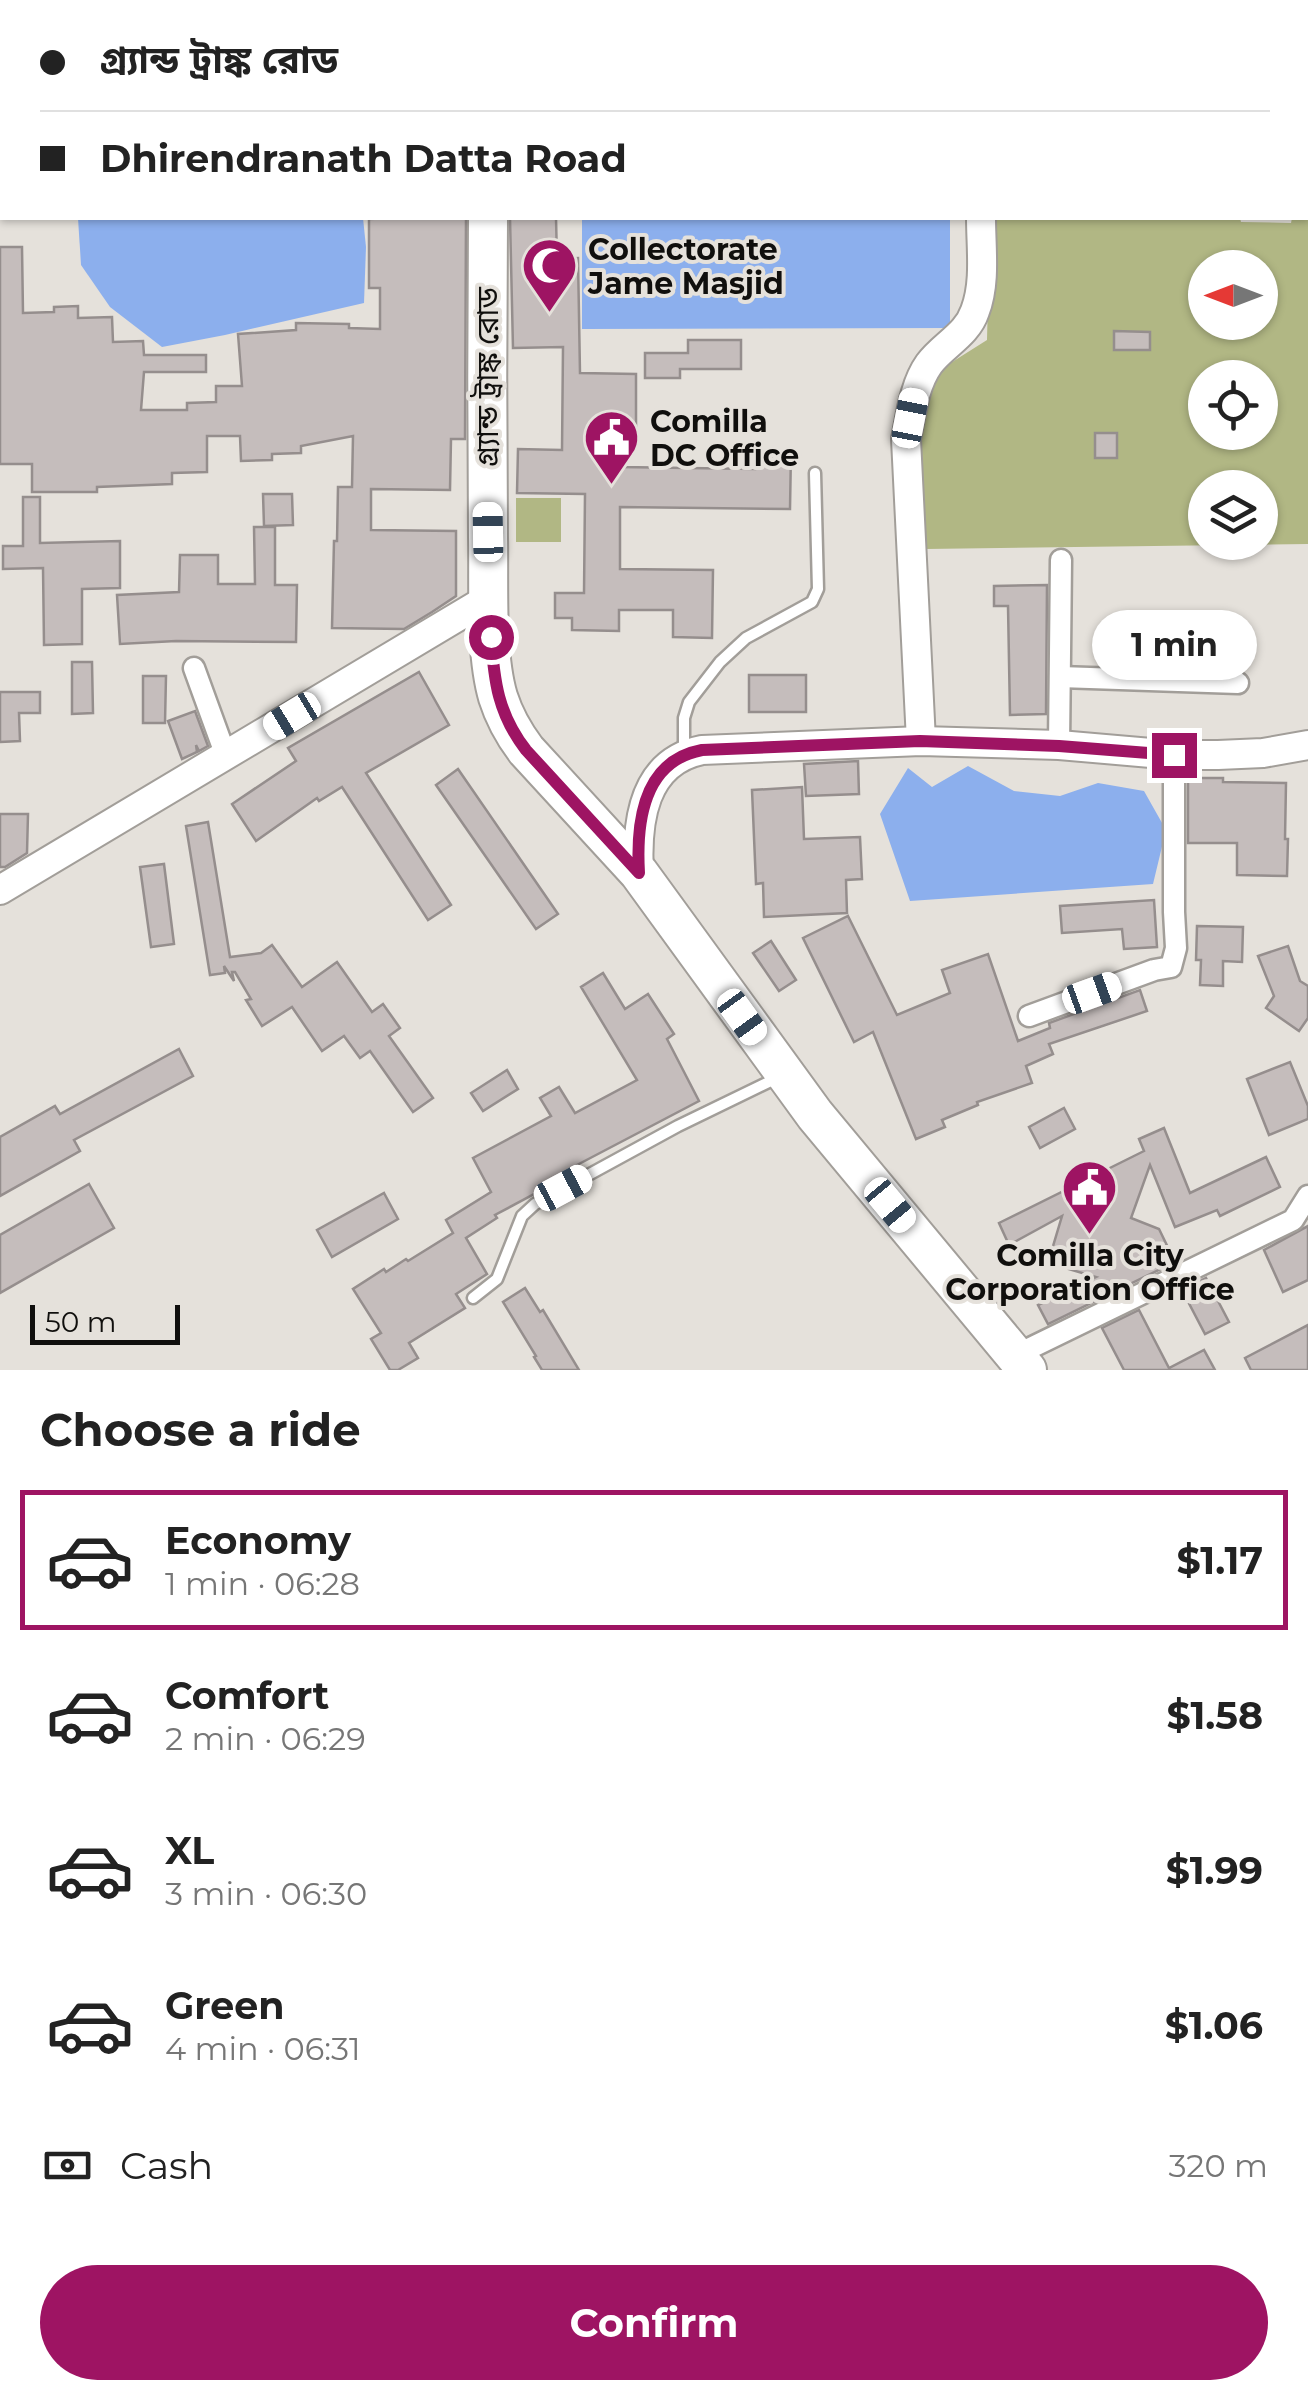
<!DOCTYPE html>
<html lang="en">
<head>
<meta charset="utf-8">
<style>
	:root { --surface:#fff; --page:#f2f2f2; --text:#222; --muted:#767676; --line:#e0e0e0; --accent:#9e1463 }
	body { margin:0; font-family:Montserrat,"Noto Sans Bengali",sans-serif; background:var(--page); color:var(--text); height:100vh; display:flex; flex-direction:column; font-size:38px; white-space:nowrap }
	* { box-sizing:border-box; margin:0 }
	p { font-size:32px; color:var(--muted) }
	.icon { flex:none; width:55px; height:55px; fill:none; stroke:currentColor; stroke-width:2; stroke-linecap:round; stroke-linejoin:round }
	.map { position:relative; height:1370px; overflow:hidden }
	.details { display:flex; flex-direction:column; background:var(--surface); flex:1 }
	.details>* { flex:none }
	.top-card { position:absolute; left:0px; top:0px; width:1310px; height:220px; box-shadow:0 2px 8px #0004; display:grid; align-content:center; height:220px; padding:0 40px; background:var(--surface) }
	.needle { width:65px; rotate:270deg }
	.controls { position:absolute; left:1188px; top:250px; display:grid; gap:20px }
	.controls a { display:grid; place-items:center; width:90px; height:90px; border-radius:50%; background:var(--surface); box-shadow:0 2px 8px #0004; font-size:50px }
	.scale { position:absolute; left:30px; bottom:25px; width:150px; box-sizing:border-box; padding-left:10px; border:5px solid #100f0d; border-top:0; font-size:28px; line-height:35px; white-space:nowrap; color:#100f0d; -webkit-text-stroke:8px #e5e1db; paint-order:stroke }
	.end { position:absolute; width:45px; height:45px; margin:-22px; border:12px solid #9e1463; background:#fff; box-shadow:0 0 0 5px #fff }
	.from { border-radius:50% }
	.bubble { position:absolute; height:70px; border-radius:35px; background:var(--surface); box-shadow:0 2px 8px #0004; font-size:32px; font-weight:700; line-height:70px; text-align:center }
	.car { position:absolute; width:30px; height:60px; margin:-30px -15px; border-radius:12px; box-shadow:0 0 8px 2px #0007; background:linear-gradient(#fff 24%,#345 0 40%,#fff 0 76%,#345 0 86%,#fff 0) }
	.top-card b { display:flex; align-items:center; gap:35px; height:95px; font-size:38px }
	.top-card b+b { border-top:2px solid var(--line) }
	.top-card i { width:25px; height:25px; background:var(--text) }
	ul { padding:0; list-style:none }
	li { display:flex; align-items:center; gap:30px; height:140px; margin:0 20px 15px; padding:0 20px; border:5px solid transparent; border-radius:0px }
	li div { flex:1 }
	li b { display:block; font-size:38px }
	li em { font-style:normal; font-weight:700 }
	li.on { border-color:var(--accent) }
	li>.icon { width:90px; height:90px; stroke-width:1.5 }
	h2 { padding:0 40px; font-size:45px; line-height:120px }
	.pay { display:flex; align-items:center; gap:25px; height:110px; padding:0 40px; font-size:38px }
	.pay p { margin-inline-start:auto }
	.cta { display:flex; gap:20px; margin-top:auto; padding:20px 40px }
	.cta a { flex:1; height:115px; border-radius:60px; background:var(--accent); color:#fff; font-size:40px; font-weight:700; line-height:115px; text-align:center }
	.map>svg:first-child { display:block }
</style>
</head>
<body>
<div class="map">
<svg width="1308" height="1370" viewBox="0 0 1308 1370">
	<rect width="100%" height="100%" fill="#e5e1db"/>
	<g fill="#b1b784" fill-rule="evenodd">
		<path d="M1308 150V544L926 549 920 441 926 403 941 369 987 340 990 218H1240L1241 222 1291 223 1292 218H1308ZM1205 268H1260V322H1205ZM1205 378H1260V432H1205ZM1205 488H1260V542H1205Z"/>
		<rect x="516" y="498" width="45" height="44"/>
	</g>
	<g fill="#8cafed">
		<path d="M78 218H363L366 247 364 303 225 335 162 347 110 307 81 265Z"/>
		<path d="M582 218H950V328L582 329Z"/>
		<path d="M968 766 1014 791 1060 796 1098 783 1144 791 1166 830 1153 884 910 901 880 814 908 768 932 787Z"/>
	</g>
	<g fill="#c5bdbc" stroke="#958e8d" stroke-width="2.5">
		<path d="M390 218H466L465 439H451L450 490 371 489V530L456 531V596L432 612 404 629 332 628 334 541H337L338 487H352L353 436 301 446V453L272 454V460L241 461 240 436H207V472L172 473V484L97 487V492H32V464H0V247H22L23 313 54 312V307L78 306V318L112 317 113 342 143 341 144 355H206V372H144L141 410H187V403L216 402V386H242L238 334 296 330V323L349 324V328L380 329V288H369V219Z"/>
		<path d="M510 218H556L557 259 578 258 580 373 636 374V432H621V467L755 469V450L791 451 790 509 620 507V569L713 570 712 638 673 637V610H619V631L572 630V618H555V593H584L585 494 517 493 518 449 562 450 563 347 513 348Z"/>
		<path d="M1114 331 1150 332V350H1114Z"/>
		<path d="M688 340H741V369H680V378H645V353H688Z"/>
		<rect x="1095" y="433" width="22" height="25"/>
		<path d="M263 494H292L293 525 264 526Z"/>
		<path d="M23 497H40V543L120 541V588L82 589V644L44 645 43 568 3 569V546H23Z"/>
		<path d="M254 527H275V585H297L296 642 176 641 120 644 117 595 179 592 180 555H218V584H255Z"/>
		<path d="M1047 585 1046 714 1010 715 1008 606H994V586Z"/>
		<path d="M72 662H92L93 713 72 714Z"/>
		<path d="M419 672 449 725 366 773 451 905 428 920 342 787 319 801 317 798 256 841 232 804 296 761 288 748Z"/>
		<rect x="749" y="675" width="57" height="37"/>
		<path d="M143 676H166L165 723H143Z"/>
		<path d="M0 692H40V713H19L20 741 0 742Z"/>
		<path d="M195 711 208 746 199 751 196 745 197 752 182 759 168 721Z"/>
		<path d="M858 761 859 794 806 796 804 764Z"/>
		<path d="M458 769 558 914 536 929 436 785Z"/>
		<path d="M1188 778H1223V782L1286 783 1285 839H1288L1287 876 1237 875V843H1188Z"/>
		<path d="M802 787 804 839 860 837 862 879 846 880 847 913 764 917 763 883 756 884 752 790Z"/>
		<path d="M0 814H28L27 853 5 867H0Z"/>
		<path d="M208 822 230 957 261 953 272 945 302 987 337 962 372 1012 383 1004 400 1028 389 1036 433 1098 413 1112 370 1051 360 1058 344 1036 322 1051 292 1007 262 1026 246 1000 251 999 235 972H232L234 981 224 966 225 973 210 975 186 826Z"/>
		<path d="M164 864 174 944 151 947 140 867Z"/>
		<path d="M1154 900 1157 947 1124 949 1122 929 1062 933 1060 906Z"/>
		<path d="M848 916 897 1015 950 993 942 970 988 954 1018 1041 1050 1028 1049 1023 1140 990 1147 1011 1049 1044 1053 1054 1026 1066 1032 1083 977 1102 978 1105 942 1120 945 1127 916 1139 873 1032 854 1042 803 938Z"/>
		<path d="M1197 926 1243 927 1242 962 1223 961V986L1200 985 1201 960H1196Z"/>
		<path d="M771 941 796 980 779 991 753 953Z"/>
		<path d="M1288 946 1300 981 1308 986V1018L1299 1031 1266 1008 1274 996 1258 956Z"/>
		<path d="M603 973 625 1009 648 994 674 1034 667 1039 699 1101 577 1165 579 1170 495 1215 497 1218 466 1238 487 1274 456 1294 465 1308 409 1343 418 1358 398 1370H390L371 1339 381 1333 353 1289 384 1269 386 1272 406 1259 408 1261 453 1233 446 1220 491 1192 473 1158 551 1116 540 1098 559 1087 575 1113 637 1080 581 987Z"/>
		<path d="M179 1049 193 1076 74 1140 80 1151 0 1196V1137L55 1106 60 1114Z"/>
		<path d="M1290 1062 1308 1106V1119L1269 1135 1247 1079Z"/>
		<path d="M507 1070 518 1089 483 1111 471 1093Z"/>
		<path d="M1064 1108 1075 1129 1040 1148 1029 1127Z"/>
		<path d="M1164 1128 1190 1193 1266 1157 1280 1187 1220 1216 1217 1210 1175 1227 1150 1165 1131 1218 1159 1229 1175 1262 1048 1324 1038 1305 1096 1277 1048 1263 1062 1216 1009 1245 999 1223 1144 1151 1139 1139Z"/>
		<path d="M89 1184 114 1228 0 1293V1235Z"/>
		<path d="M384 1193 398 1219 332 1257 317 1230Z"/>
		<path d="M1308 1226V1280L1283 1292 1264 1250Z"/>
		<path d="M1206 1278 1229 1322 1205 1334 1182 1290Z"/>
		<path d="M525 1288 540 1312 543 1310 579 1370H542L534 1357 536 1356 503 1302Z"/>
		<path d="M1139 1310 1169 1368 1204 1350 1215 1370H1124L1102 1328Z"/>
		<path d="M1308 1325V1370H1251L1245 1358Z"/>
	</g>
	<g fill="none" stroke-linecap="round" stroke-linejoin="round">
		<defs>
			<g id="lane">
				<path d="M684 753V718L689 702 720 662 746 638 812 602 818 589 815 473"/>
				<path d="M473 1298 497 1279 522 1216 535 1204 678 1126 779 1077"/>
			</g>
			<g id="street">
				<path d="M194 668 226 756"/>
				<path d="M1060 677 1238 683"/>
				<path d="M1059 745 1061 560"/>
				<path d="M1029 1016 1154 970 1171 967 1176 948 1174 912V755"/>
				<path d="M1016 1355 1293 1220 1308 1196"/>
			</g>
			<g id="secondary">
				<path d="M976 0V2"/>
				<path d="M921 741 906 439C911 415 914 385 929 364 943 345 967 335 975 311 986 283 981 248 981 218"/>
				<path d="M639 873C636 822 643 762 702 750L921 741 1059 745 1174 755H1218L1263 753 1308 745"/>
				<path d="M0 890 489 598"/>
			</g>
			<g id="highway">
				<path d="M66 2 74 0"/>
				<path d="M489 2V0"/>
				<path d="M0 24 2 23"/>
				<path d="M488 218C487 324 487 431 488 537 489 584 485 653 498 697 504 716 514 734 526 750L639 873 815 1115 1027 1370"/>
			</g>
		</defs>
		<use href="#lane" stroke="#a29e99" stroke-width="15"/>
		<use href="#street" stroke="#a29e99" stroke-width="25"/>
		<use href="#secondary" stroke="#a29e99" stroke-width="32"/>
		<use href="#highway" stroke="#a29e99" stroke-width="42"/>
		<use href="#lane" stroke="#fff" stroke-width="10"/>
		<use href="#street" stroke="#fff" stroke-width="20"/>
		<use href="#secondary" stroke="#fff" stroke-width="28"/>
		<use href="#highway" stroke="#fff" stroke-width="38"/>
	</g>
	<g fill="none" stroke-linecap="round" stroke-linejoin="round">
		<path stroke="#9e1463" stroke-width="12" d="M491 637C494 681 498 714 526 750L639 873C636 822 643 761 702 750L920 741 1059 746 1174 755"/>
	</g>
	<defs>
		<symbol id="mosque-pin" viewBox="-11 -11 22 30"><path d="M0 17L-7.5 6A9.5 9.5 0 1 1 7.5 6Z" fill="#9e1463" stroke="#e5e1db"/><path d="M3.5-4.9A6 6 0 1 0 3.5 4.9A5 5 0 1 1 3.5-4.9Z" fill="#fff"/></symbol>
		<symbol id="civic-pin" viewBox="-11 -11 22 30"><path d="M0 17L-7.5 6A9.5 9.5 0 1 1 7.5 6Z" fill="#9e1463" stroke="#e5e1db"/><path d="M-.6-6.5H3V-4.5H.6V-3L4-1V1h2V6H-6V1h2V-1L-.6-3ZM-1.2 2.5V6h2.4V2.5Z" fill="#fff"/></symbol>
	</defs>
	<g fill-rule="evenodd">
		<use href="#mosque-pin" x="518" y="234" width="63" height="86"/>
		<use href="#civic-pin" x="580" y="406" width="63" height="86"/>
		<use href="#civic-pin" x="1058" y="1156" width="63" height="86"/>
	</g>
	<g text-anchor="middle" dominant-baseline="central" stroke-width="8" stroke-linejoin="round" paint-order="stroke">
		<g font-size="30" font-weight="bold" fill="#100f0d" stroke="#e5e1db" text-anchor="start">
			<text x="588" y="249">Collectorate<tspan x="588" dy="34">Jame Masjid</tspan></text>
			<text x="650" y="421">Comilla<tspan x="650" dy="34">DC Office</tspan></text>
			<text x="1090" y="1255" text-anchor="middle">Comilla City<tspan x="1090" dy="34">Corporation Office</tspan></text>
		</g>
		<g font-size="30" fill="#100f0d" stroke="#e5e1db">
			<text transform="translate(487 377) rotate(-90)">গ্র্যান্ড ট্রাঙ্ক রোড</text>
		</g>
	</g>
</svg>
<div class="controls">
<a><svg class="needle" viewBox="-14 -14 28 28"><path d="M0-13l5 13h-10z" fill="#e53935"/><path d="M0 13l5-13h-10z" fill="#767676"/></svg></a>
<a><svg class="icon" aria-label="locate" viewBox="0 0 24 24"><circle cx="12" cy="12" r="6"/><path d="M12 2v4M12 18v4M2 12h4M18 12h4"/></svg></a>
<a><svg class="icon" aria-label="layers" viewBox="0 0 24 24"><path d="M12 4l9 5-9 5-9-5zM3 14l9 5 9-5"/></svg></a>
</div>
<div class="scale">50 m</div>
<i class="end from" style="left:491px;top:637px"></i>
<i class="end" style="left:1174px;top:755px"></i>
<div class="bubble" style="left:1092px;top:610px;width:165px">1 min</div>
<i class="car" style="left:910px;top:418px;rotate:11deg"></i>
<i class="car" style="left:488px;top:532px;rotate:359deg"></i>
<i class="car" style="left:292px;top:716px;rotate:239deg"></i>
<i class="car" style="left:1092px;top:993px;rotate:70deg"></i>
<i class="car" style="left:742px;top:1017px;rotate:144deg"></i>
<i class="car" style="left:563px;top:1188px;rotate:62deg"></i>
<i class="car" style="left:890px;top:1205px;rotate:140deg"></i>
<div class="top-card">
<b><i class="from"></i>গ্র্যান্ড ট্রাঙ্ক রোড</b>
<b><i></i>Dhirendranath Datta Road</b>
</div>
</div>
<section class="details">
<h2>Choose a ride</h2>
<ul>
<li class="on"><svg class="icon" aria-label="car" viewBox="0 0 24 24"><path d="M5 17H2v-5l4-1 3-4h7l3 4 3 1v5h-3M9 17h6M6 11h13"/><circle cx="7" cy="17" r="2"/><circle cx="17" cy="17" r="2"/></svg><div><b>Economy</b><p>1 min · 06:28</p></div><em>$1.17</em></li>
<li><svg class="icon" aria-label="car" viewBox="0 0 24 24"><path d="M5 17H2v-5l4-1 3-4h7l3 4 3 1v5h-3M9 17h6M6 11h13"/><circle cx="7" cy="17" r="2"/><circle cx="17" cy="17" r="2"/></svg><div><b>Comfort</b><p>2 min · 06:29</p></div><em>$1.58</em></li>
<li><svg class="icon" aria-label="car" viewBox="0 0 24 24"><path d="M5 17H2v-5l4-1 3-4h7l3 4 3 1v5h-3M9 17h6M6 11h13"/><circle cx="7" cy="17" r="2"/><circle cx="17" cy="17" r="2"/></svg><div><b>XL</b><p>3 min · 06:30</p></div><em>$1.99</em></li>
<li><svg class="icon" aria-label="car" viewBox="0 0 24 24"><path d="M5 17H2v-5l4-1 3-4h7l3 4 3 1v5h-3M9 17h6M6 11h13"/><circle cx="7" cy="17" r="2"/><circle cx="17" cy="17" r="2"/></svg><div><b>Green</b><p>4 min · 06:31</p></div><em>$1.06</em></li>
</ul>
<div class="pay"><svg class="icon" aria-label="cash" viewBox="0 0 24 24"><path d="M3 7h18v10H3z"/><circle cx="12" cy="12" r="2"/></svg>Cash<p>320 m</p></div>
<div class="cta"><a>Confirm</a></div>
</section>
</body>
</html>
